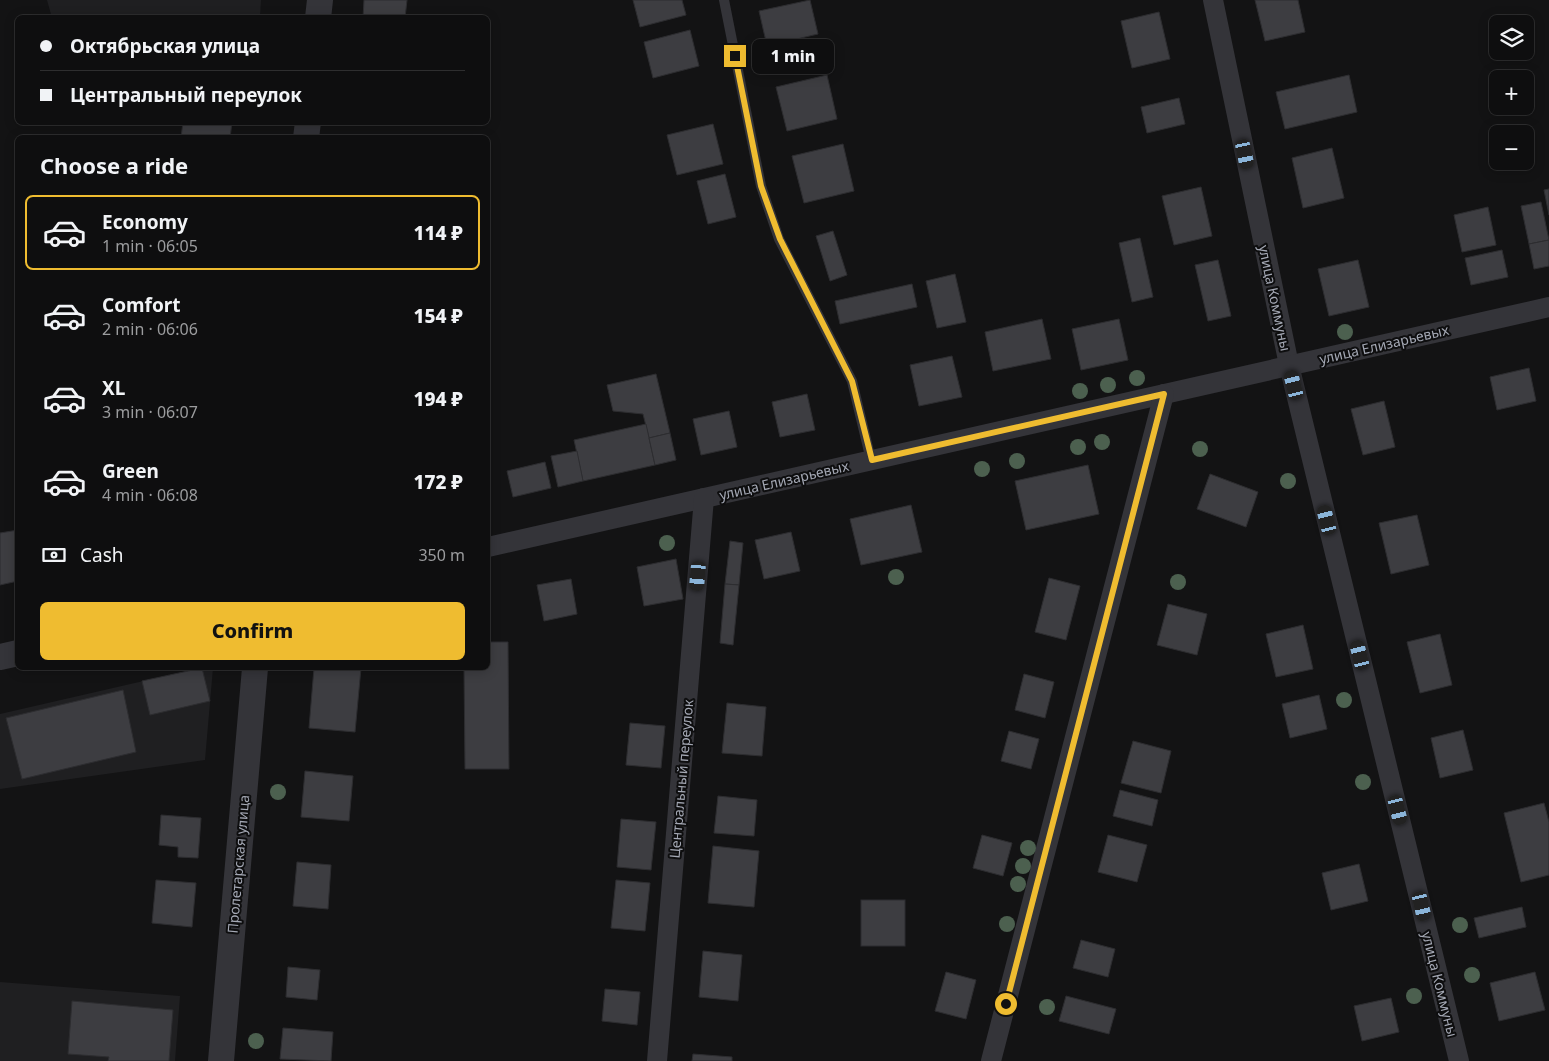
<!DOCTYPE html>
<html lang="en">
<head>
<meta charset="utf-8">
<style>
	:root { --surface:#0e0e0f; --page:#171718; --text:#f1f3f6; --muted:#9b9c9e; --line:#2e2e2f; --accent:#efbc30 }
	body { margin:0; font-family:"Noto Sans",sans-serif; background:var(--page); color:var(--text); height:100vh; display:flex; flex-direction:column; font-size:19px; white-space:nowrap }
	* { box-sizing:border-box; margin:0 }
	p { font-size:16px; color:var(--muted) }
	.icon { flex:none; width:28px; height:28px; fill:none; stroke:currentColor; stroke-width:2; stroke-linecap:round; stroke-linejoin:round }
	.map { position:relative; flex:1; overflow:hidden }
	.drawer { position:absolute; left:15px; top:135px; width:475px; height:535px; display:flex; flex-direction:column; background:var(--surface); border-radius:8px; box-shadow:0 2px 12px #0003,0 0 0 1px var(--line) }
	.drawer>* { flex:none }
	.hud { position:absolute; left:15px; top:15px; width:475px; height:110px; border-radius:8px; box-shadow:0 2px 12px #0003,0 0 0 1px var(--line); display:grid; align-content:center; height:110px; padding:0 25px; background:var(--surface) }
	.buttons { position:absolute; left:1489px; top:15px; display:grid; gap:10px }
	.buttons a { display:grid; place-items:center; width:45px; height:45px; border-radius:8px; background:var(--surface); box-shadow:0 2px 12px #0003,0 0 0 1px var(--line); font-size:25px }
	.end { position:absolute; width:22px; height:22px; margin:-11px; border:6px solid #efbc30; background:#111; box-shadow:0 0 0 2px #111 }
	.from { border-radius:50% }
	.bubble { position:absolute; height:35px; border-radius:8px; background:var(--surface); box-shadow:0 2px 12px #0003,0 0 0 1px var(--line); font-size:16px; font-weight:800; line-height:35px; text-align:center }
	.car { position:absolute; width:15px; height:30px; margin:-15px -8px; border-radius:6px; box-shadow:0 0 4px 1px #0007; background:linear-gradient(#222 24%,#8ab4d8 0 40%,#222 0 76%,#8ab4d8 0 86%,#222 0) }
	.hud b { display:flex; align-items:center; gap:18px; height:48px; font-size:19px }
	.hud b+b { border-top:1px solid var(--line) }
	.hud i { width:12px; height:12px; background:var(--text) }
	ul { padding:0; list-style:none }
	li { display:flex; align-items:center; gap:15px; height:75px; margin:0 10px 8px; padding:0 15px; border:2px solid transparent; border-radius:8px }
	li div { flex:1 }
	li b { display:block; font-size:19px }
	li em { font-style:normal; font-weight:800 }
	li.on { border-color:var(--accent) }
	li>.icon { width:45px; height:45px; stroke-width:1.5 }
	h2 { padding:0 25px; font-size:22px; line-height:60px }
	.pay { display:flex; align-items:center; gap:12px; height:55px; padding:0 25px; font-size:19px }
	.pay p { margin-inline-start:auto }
	.primary-button { display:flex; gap:10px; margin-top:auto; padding:10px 25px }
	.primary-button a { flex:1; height:58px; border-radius:8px; background:var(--accent); color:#111; font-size:20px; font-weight:800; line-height:58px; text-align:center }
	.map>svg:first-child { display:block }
</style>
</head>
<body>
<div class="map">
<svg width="1549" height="1061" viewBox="0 0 1549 1061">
	<rect width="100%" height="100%" fill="#131314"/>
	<g fill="#1f1f21">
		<path d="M47 0H261L260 17 52 18Z"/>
		<path d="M200 668H213L205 760 0 789V714Z"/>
		<path d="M0 982 180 996 175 1061H0Z"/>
	</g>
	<g fill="#3d3d41" stroke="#2d2d30">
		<path d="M364 0H407L405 18H363Z"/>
		<path d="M633 0H682L686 15 640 27Z"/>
		<path d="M810 0 818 34 767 46 759 11Z"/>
		<path d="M1255 0H1298L1305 32 1265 41Z"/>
		<path d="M1159 12 1170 59 1132 68 1121 21Z"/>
		<path d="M690 30 699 66 653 78 644 42Z"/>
		<path d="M827 75 837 119 787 131 776 87Z"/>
		<path d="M1349 75 1357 112 1285 129 1276 92Z"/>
		<path d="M1179 98 1185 124 1147 133 1141 107Z"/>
		<path d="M183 122H232L230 138H181Z"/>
		<path d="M713 124 723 164 677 175 667 135Z"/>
		<path d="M843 144 854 191 804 203 792 156Z"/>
		<path d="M1332 148 1344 198 1303 208 1292 158Z"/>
		<path d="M725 174 736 217 708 224 697 181Z"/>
		<path d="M1201 187 1212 236 1174 245 1162 196Z"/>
		<path d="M1549 189V215L1544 190Z"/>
		<path d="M1541 202 1549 240 1529 244 1521 206Z"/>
		<path d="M1488 207 1496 245 1462 252 1454 215Z"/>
		<path d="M833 231 847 275 830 281 816 236Z"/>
		<path d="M1140 238 1153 297 1132 302 1119 243Z"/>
		<path d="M1549 240V266L1534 269 1529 244Z"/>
		<path d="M1502 250 1508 277 1471 285 1465 258Z"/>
		<path d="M1218 260 1231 316 1208 321 1195 265Z"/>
		<path d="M1358 260 1369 307 1329 316 1318 269Z"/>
		<path d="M955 274 966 322 937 328 926 281Z"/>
		<path d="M912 284 917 307 840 324 835 301Z"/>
		<path d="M1042 319 1051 359 993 371 985 332Z"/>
		<path d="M1119 319 1128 360 1081 370 1072 329Z"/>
		<path d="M952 356 962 397 919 406 910 365Z"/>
		<path d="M1529 368 1536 401 1497 410 1490 377Z"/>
		<path d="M656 374 670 433 649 438 643 414 613 411 607 385Z"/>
		<path d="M807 394 815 430 780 437 772 402Z"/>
		<path d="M1384 401 1395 447 1363 455 1351 409Z"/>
		<path d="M729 411 737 447 701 455 693 419Z"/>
		<path d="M646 424 655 465 583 481 574 440Z"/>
		<path d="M670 433 676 460 655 465 649 438Z"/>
		<path d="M577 451 583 481 558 487 551 456Z"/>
		<path d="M545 462 551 488 513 497 507 471Z"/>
		<path d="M1088 465 1099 514 1026 530 1015 481Z"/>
		<path d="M1210 474 1258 492 1246 527 1197 509Z"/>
		<path d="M911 505 922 552 861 565 850 519Z"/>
		<path d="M1417 515 1429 565 1391 574 1379 523Z"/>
		<path d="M18 530V581L0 585V533Z"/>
		<path d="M791 532 800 571 764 579 755 540Z"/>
		<path d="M730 541 743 543 739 585 725 584Z"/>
		<path d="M676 559 683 599 644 606 637 567Z"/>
		<path d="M1049 578 1080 586 1066 640 1035 632Z"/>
		<path d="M571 579 577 614 544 621 537 585Z"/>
		<path d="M725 584 739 585 733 645 720 643Z"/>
		<path d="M1168 604 1207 614 1197 655 1157 645Z"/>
		<path d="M1303 625 1313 669 1276 677 1266 634Z"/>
		<path d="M1440 634 1452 685 1420 693 1407 642Z"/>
		<path d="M488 642H508L509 769H465L464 668H488Z"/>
		<path d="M202 668 210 701 150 715 142 681Z"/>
		<path d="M314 668H361L355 732 309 728Z"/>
		<path d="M1024 674 1054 682 1045 718 1015 710Z"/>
		<path d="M123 690 136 752 22 779 6 718Z"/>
		<path d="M1319 695 1327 729 1290 738 1282 704Z"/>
		<path d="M727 703 766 707 762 756 722 753Z"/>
		<path d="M630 723 665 726 661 768 626 765Z"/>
		<path d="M1463 730 1473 770 1440 778 1431 738Z"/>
		<path d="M1009 731 1039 739 1031 769 1001 761Z"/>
		<path d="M1133 741 1171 751 1161 793 1121 783Z"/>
		<path d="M305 771 353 776 349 821 301 817Z"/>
		<path d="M1120 790 1158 800 1152 826 1113 816Z"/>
		<path d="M718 796 757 800 754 836 714 833Z"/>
		<path d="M1544 803 1549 822V875L1521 882 1504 813Z"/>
		<path d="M161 815 201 818 198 858 178 857V847L159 845Z"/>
		<path d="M621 819 656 822 651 870 617 867Z"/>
		<path d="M982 835 1012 843 1003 876 973 868Z"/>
		<path d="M1108 835 1147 845 1137 882 1098 872Z"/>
		<path d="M713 846 759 851 754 907 708 903Z"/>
		<path d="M297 862 331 865 328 909 293 906Z"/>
		<path d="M1359 864 1368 901 1331 910 1322 873Z"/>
		<path d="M156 880 196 883 192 927 152 923Z"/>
		<path d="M616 880 650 883 645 931 611 928Z"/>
		<rect x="861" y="900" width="44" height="46"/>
		<path d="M1522 907 1526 927 1479 938 1474 918Z"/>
		<path d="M1081 940 1115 949 1108 977 1073 968Z"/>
		<path d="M703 951 742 955 738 1001 699 997Z"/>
		<path d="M288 967 320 970 317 1000 286 997Z"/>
		<path d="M946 972 976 980 966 1019 935 1011Z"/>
		<path d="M1535 972 1545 1010 1499 1021 1490 983Z"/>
		<path d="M605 989 640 992 637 1025 602 1021Z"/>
		<path d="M1066 996 1116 1009 1109 1034 1059 1021Z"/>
		<path d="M1391 998 1399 1032 1362 1041 1354 1006Z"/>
		<path d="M72 1001 173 1010 169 1061H108L109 1057 68 1054Z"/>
		<path d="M283 1028 333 1032 331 1061 280 1059Z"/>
		<path d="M693 1054 732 1057V1061H692Z"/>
	</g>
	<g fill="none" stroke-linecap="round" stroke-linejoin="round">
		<path stroke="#343439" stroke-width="10" d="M724 0 761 186 779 239 852 381 871 460"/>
		<g stroke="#343439" stroke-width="20">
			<path d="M1213 0 1289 365 1459 1061"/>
			<path d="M488 547 1549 307"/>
			<path d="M657 1061 704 498"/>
			<path d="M991 1061 1164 394"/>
		</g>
		<g stroke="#343439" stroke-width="26">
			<path d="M318 18 320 0"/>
			<path d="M306 138 308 122"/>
			<path d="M0 657 18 653"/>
			<path d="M221 1061 255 668"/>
		</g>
	</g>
	<g fill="#4c604f">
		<circle cx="1345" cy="332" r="8"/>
		<circle cx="1137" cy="378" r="8"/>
		<circle cx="1108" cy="385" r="8"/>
		<circle cx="1080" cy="391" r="8"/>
		<circle cx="1102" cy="442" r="8"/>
		<circle cx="1078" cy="447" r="8"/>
		<circle cx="1200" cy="449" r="8"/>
		<circle cx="1017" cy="461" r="8"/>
		<circle cx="982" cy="469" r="8"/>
		<circle cx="1288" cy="481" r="8"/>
		<circle cx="667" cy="543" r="8"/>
		<circle cx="896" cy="577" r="8"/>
		<circle cx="1178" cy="582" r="8"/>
		<circle cx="1344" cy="700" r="8"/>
		<circle cx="1363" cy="782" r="8"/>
		<circle cx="278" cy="792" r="8"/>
		<circle cx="1028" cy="848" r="8"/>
		<circle cx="1023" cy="866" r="8"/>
		<circle cx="1018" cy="884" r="8"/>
		<circle cx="1007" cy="924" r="8"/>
		<circle cx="1460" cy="925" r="8"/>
		<circle cx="1472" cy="975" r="8"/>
		<circle cx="1414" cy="996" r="8"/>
		<circle cx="1047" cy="1007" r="8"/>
		<circle cx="256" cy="1041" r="8"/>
	</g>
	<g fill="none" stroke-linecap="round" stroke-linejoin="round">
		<path stroke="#efbc30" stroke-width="6" d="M735 56 761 186 780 239 852 381 872 460 1164 394 1006 1004"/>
	</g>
	<g text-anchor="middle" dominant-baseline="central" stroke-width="4" stroke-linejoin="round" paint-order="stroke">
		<g font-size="14" fill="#a4a8b4" stroke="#0e0e0f">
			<text transform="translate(1275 298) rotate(78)">улица Коммуны</text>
			<text transform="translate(1384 344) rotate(-13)">улица Елизарьевых</text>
			<text transform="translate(784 480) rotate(-13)">улица Елизарьевых</text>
			<text transform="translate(681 779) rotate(-85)">Центральный переулок</text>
			<text transform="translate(238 864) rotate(-85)">Пролетарская улица</text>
			<text transform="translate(1440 984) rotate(76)">улица Коммуны</text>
		</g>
	</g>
</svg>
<div class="buttons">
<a><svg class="icon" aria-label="layers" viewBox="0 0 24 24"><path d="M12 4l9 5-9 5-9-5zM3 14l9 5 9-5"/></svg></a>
<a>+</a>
<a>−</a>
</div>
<i class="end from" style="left:1006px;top:1004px"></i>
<i class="end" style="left:735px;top:56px"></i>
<div class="bubble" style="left:752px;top:39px;width:82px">1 min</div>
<i class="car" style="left:1245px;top:154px;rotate:168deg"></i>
<i class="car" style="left:1294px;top:385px;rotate:346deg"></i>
<i class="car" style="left:1327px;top:520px;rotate:346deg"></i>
<i class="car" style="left:698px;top:576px;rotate:185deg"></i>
<i class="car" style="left:1360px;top:655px;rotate:346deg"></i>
<i class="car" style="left:1398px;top:810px;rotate:166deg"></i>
<i class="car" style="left:1422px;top:906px;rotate:167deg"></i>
<div class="hud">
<b><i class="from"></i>Октябрьская улица</b>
<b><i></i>Центральный переулок</b>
</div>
<section class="drawer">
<h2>Choose a ride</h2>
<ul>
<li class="on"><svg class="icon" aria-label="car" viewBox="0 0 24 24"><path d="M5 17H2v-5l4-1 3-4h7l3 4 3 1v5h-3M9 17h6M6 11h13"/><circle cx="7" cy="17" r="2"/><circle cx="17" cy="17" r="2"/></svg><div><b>Economy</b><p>1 min · 06:05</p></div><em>114 ₽</em></li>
<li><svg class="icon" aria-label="car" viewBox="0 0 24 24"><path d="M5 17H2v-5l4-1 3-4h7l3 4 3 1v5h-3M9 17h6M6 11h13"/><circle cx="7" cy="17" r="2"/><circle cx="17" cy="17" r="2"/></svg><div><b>Comfort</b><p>2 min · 06:06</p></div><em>154 ₽</em></li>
<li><svg class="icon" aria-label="car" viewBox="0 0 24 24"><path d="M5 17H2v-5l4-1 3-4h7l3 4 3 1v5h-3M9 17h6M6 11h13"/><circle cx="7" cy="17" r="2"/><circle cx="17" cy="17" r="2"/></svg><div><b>XL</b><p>3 min · 06:07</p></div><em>194 ₽</em></li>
<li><svg class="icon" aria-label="car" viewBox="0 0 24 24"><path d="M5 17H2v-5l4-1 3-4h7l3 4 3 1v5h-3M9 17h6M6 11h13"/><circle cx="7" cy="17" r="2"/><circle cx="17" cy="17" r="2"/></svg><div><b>Green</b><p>4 min · 06:08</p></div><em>172 ₽</em></li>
</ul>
<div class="pay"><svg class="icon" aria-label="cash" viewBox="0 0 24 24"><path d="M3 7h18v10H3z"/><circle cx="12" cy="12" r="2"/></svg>Cash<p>350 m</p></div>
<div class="primary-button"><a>Confirm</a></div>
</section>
</div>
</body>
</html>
